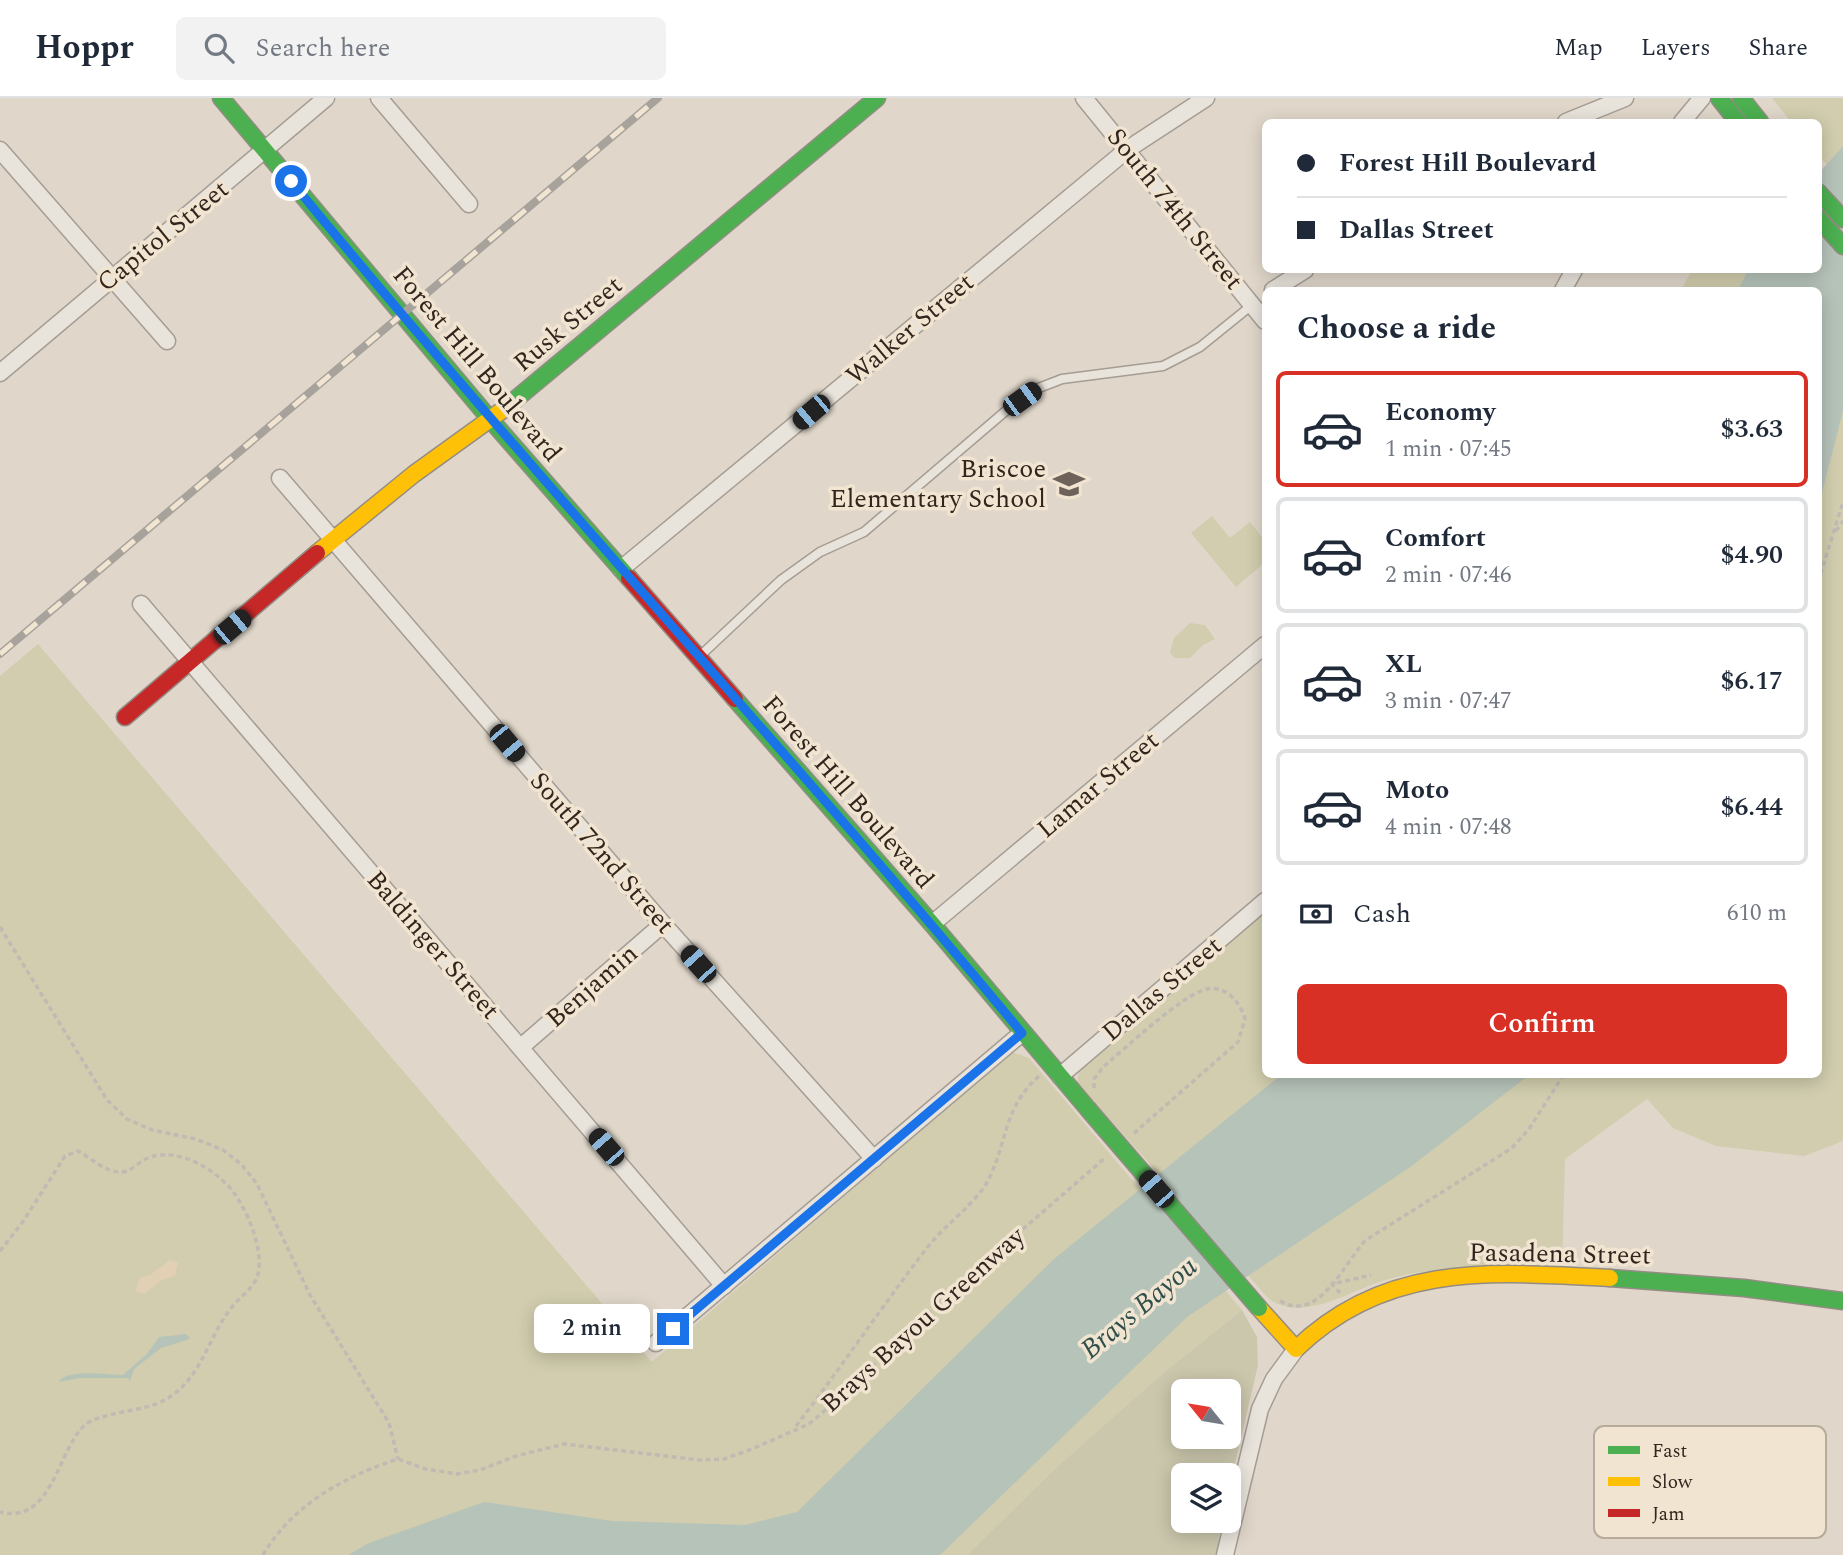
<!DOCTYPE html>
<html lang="en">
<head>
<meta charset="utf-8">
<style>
	:root { --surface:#fff; --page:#f2f2f3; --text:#1f2937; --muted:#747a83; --line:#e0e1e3; --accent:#d93025 }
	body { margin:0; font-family:Spectral,serif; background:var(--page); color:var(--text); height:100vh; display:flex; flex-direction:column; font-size:26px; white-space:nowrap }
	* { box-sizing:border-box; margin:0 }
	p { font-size:23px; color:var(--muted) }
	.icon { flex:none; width:38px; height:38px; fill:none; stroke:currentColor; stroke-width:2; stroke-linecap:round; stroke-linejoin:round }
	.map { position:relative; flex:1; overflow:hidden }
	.panel { position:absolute; left:1262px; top:189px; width:560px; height:791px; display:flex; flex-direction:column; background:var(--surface); border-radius:10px; box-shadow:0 4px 18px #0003 }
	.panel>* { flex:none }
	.banner { position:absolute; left:1262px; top:21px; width:560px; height:154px; border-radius:10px; box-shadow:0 4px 18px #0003; display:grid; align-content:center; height:154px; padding:0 35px; background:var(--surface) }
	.needle { width:46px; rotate:300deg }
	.tools { position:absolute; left:1171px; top:1281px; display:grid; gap:14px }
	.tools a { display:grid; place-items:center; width:70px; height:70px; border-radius:10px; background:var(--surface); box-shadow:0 4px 18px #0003; font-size:35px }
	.end { position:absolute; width:32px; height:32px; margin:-16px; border:9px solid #1a73e8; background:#fff; box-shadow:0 0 0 4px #fff }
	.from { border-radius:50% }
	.bubble { position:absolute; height:49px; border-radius:10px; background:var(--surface); box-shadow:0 4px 18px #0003; font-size:23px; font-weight:600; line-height:49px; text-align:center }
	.car { position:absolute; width:21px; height:42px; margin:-21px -10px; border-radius:9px; box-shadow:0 0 5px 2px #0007; background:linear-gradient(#222 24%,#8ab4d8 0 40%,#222 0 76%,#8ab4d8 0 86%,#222 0) }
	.banner b { display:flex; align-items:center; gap:24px; height:66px; font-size:26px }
	.banner b+b { border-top:2px solid var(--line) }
	.banner i { width:18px; height:18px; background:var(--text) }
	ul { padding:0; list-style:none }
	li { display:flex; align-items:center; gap:21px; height:116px; margin:0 14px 10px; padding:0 21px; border:4px solid var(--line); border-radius:10px }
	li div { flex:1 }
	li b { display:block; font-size:26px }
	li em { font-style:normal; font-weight:600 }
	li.active { border-color:var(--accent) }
	li>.icon { width:63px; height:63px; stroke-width:1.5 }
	h2 { padding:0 35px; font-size:32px; line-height:84px }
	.pay { display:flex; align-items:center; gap:18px; height:77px; padding:0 35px; font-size:26px }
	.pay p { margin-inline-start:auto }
	.button { display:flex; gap:14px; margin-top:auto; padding:14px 35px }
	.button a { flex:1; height:80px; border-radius:10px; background:var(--accent); color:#fff; font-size:28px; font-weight:600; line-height:80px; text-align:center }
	header { display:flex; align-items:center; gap:42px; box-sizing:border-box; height:98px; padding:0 35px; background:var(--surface); border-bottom:2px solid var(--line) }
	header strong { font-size:33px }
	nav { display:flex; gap:38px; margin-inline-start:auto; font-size:24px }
	.search { width:490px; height:63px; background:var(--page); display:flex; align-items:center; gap:18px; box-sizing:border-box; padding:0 24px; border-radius:10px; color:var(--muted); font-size:26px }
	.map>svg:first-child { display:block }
</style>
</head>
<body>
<header>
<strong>Hoppr</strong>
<div class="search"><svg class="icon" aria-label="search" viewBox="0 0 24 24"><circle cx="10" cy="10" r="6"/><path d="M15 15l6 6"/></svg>Search here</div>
<nav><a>Map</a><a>Layers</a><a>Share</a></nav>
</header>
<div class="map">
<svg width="1843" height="1457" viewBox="0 0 1843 1457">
	<rect width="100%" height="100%" fill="#e0d7ca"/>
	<g fill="#d1cdae">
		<path d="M1772 0H1843V84L1818 57V24H1791Z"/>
		<path d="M1692 172H1818L1843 179V1043L1804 1058 1716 1048 1673 1030 1647 1001 1565 1061 1562 1170C1505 1172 1440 1165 1385 1182 1349 1193 1304 1225 1269 1201L1077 984 1080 971 1264 814 1265 976H1818V192H1681Z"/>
		<path d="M1212 418 1230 440 1250 424 1265 443V464L1236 489 1191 435Z"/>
		<path d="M1190 525 1205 527 1215 541 1203 547 1190 560H1175L1170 555 1174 540Z"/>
		<path d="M38 546 652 1264 1012 954 1029 960 1242 1212 1162 1276 1057 1369 967 1457H0V578Z"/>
	</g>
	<path fill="#e1d0b3" d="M170 1162 178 1165 175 1178 162 1182 144 1196 135 1193 140 1180 150 1177Z"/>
	<path fill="#cbc7ad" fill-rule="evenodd" d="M1242 1212 1257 1239 1258 1267 1229 1392 1228 1377H1183V1423H1222L1216 1457H967L1057 1369 1162 1276ZM1183 1293H1228V1339H1183Z"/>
	<g fill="#b6c3b9">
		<path d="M1843 48V313L1818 410V192H1738L1748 172H1818V76Z"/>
		<path d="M1281 977H1529L1413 1067 1187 1219 940 1457H348L369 1445 484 1404 612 1423 745 1427 797 1414 1054 1161Z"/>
		<path d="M186 1236 190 1240 187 1242 161 1250 134 1271 130 1283 128 1280H79L59 1284C66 1270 108 1277 123 1277L147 1256 159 1239Z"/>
	</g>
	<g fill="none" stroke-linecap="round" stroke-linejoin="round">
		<defs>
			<path id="lane" d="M700 558 781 482 820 454 864 434 1008 311 1036 291 1062 281 1163 268 1200 249 1252 207"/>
			<g id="street">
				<path d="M379 0 469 106"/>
				<path d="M1084 0 1265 223"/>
				<path d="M1566 24 1625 0"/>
				<path d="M1682 24 1702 0"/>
				<path d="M0 52 167 243"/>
				<path d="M1273 192 1305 172"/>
				<path d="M1563 192 1574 172"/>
				<path d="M0 275 326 0"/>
				<path d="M280 380 663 826 874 1061"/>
				<path d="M621 471 1128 51 1206 0"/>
				<path d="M141 506 724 1188"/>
				<path d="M932 826 1265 547"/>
				<path d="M521 949 663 826"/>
				<path d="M1060 978 1265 803"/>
				<path d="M656 1245 1022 935"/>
				<path d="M1225 1457 1260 1311 1274 1281 1296 1251"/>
			</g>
			<g id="fast">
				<path d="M221 0 489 320 629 480"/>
				<path d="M1719 0 1738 24"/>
				<path d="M1741 0 1760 24"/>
				<path d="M1818 94 1843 121"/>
				<path d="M1818 120 1843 148"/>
				<path d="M504 311 877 0"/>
				<path d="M735 601 932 826 1088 1011"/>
				<path d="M1610 1180 1744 1190 1843 1203"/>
			</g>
			<g id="slow">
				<path d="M317 455 414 376 504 311"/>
				<path d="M1259 1210 1296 1251C1386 1163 1494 1174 1610 1180"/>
			</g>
			<g id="jam">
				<path d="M629 480 735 601"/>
				<path d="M125 619 317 455"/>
			</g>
		</defs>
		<use href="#lane" stroke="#a59d94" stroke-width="11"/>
		<use href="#street" stroke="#a59d94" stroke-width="19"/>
		<use href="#fast" stroke="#948c84" stroke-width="19"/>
		<use href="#slow" stroke="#948c84" stroke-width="19"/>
		<use href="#jam" stroke="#948c84" stroke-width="19"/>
		<g stroke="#c1bab3" stroke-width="3.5" stroke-dasharray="5 3.5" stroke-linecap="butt">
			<path d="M1836 433 1843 423"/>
			<path d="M1818 484 1843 404"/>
			<path d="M0 829 107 1002 127 1021 152 1032 196 1041 223 1052 242 1067 257 1086 310 1197 389 1325 398 1361"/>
			<path d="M1094 990V981L1103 969C1125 951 1181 897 1207 891 1226 887 1241 905 1245 921L1238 944 1132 1037"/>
			<path d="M0 1153 22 1125 65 1058 78 1053C91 1060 105 1074 120 1074 130 1075 138 1064 148 1060 179 1047 223 1075 238 1101 250 1120 261 1148 259 1171 257 1189 242 1196 232 1209 207 1240 202 1281 165 1302 143 1314 100 1314 85 1327 58 1350 53 1427 0 1414"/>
			<path d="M1340 1195 1332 1186 1371 1177"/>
			<path d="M1280 1203C1320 1226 1344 1164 1366 1142L1512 1050 1529 1031 1564 976"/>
			<path d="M796 1328C841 1270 882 1208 927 1150 943 1129 966 1113 982 1092 1008 1055 999 1013 1039 978"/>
			<path d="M263 1457C292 1407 345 1378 398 1361L426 1371 457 1376 480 1372 516 1358 564 1346 699 1362 724 1361 752 1351 809 1326 821 1316 978 1170 1105 1060"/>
		</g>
		<use href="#lane" stroke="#e8e3db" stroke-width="8"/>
		<use href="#street" stroke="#e8e3db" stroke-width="16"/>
		<use href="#fast" stroke="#4caf50" stroke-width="16"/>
		<use href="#slow" stroke="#ffc107" stroke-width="16"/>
		<use href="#jam" stroke="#c62828" stroke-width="16"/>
		<defs>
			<path id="rail" d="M0 556 658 0"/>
		</defs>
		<use href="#rail" stroke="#a7a29c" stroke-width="8"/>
		<use href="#rail" stroke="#f1e4d0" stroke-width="5" stroke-dasharray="16" stroke-linecap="butt"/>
		<defs>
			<path id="fast-bridge" d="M1088 1011 1259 1210"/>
		</defs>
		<use href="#fast-bridge" stroke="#948c84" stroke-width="19" stroke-linecap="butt"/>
		<use href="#fast-bridge" stroke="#4caf50" stroke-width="16"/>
	</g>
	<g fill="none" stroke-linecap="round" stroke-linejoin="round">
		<path stroke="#1a73e8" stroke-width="9" d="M291 83C528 373 784 647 1022 935L673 1231"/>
	</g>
	<defs>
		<symbol id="school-bare" viewBox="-9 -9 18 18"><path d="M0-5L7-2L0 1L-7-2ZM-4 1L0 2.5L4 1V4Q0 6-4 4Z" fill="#6e635a" stroke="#f1e4d0" stroke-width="2.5" paint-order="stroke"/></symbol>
	</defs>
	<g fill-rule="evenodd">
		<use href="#school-bare" x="1047" y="364" width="44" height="44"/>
	</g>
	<g text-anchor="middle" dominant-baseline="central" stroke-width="7" stroke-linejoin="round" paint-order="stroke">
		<g font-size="26" fill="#31251e" stroke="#f1e4d0">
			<text transform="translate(1175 111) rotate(51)">South 74th Street</text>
			<text transform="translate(163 138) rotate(-39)">Capitol Street</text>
			<text transform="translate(568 226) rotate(-40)">Rusk Street</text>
			<text transform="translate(910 231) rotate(-40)">Walker Street</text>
			<text transform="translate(477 266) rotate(50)">Forest Hill Boulevard</text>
			<text transform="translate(1098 687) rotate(-40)">Lamar Street</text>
			<text transform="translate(848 694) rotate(49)">Forest Hill Boulevard</text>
			<text transform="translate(602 755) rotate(49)">South 72nd Street</text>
			<text transform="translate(433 847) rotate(49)">Baldinger Street</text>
			<text transform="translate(592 888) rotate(-41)">Benjamin</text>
			<text transform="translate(1162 891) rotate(-40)">Dallas Street</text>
			<text transform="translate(1560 1156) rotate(1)">Pasadena Street</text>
			<text transform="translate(923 1222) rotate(-42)">Brays Bayou Greenway</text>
		</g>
		<g font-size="26" fill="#31251e" stroke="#f1e4d0" text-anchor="end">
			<text x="1046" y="371">Briscoe<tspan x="1046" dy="30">Elementary School</tspan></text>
		</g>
		<g font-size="28" font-style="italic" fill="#2e4f4a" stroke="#f1e4d0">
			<text transform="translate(1139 1210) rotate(-40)">Brays Bayou</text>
		</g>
	</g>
	<rect x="1594" y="1328" width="232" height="112" rx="10" fill="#f1e4d0" stroke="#b7ab9b" stroke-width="2"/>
	<rect x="1608" y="1348" width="32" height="8" fill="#4caf50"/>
	<rect x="1608" y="1379" width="32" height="9" fill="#ffc107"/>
	<rect x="1608" y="1411" width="32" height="8" fill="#c62828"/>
	<g font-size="19" fill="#31251e">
		<text x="1652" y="1359">Fast</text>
		<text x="1652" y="1390">Slow</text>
		<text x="1652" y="1422">Jam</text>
	</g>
</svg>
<div class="tools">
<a><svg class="needle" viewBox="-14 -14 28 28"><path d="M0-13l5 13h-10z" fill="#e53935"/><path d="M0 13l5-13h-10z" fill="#747a83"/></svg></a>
<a><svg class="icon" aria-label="layers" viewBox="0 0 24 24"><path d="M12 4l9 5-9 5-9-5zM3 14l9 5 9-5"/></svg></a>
</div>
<i class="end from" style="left:291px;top:83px"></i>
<i class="end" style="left:673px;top:1231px"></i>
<div class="bubble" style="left:534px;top:1206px;width:116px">2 min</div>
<i class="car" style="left:1022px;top:301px;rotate:54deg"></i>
<i class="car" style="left:811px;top:314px;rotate:230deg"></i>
<i class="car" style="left:232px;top:529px;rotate:50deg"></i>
<i class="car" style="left:507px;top:645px;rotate:140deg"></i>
<i class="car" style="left:698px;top:866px;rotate:318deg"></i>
<i class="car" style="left:606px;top:1049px;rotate:319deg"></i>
<i class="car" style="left:1156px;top:1091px;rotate:319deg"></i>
<div class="banner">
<b><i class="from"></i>Forest Hill Boulevard</b>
<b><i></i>Dallas Street</b>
</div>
<section class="panel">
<h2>Choose a ride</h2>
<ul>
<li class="active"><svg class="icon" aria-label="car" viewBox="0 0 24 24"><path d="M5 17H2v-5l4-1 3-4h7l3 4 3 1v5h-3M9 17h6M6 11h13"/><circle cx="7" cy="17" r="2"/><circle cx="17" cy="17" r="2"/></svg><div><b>Economy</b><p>1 min · 07:45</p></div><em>$3.63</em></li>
<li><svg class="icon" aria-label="car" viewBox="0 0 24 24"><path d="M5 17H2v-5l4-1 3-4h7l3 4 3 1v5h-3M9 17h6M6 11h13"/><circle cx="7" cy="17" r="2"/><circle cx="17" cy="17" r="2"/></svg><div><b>Comfort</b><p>2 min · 07:46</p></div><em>$4.90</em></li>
<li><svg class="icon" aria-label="car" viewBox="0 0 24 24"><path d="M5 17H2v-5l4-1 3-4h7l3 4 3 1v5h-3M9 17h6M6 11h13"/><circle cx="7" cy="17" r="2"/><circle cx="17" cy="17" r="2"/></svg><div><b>XL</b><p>3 min · 07:47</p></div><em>$6.17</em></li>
<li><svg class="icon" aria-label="car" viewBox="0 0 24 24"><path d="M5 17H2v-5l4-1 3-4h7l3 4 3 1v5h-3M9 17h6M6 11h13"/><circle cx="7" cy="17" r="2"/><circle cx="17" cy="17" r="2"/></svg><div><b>Moto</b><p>4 min · 07:48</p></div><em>$6.44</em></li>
</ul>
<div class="pay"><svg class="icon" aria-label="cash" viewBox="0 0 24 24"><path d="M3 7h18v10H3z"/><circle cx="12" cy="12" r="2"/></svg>Cash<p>610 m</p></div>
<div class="button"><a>Confirm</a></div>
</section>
</div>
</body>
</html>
